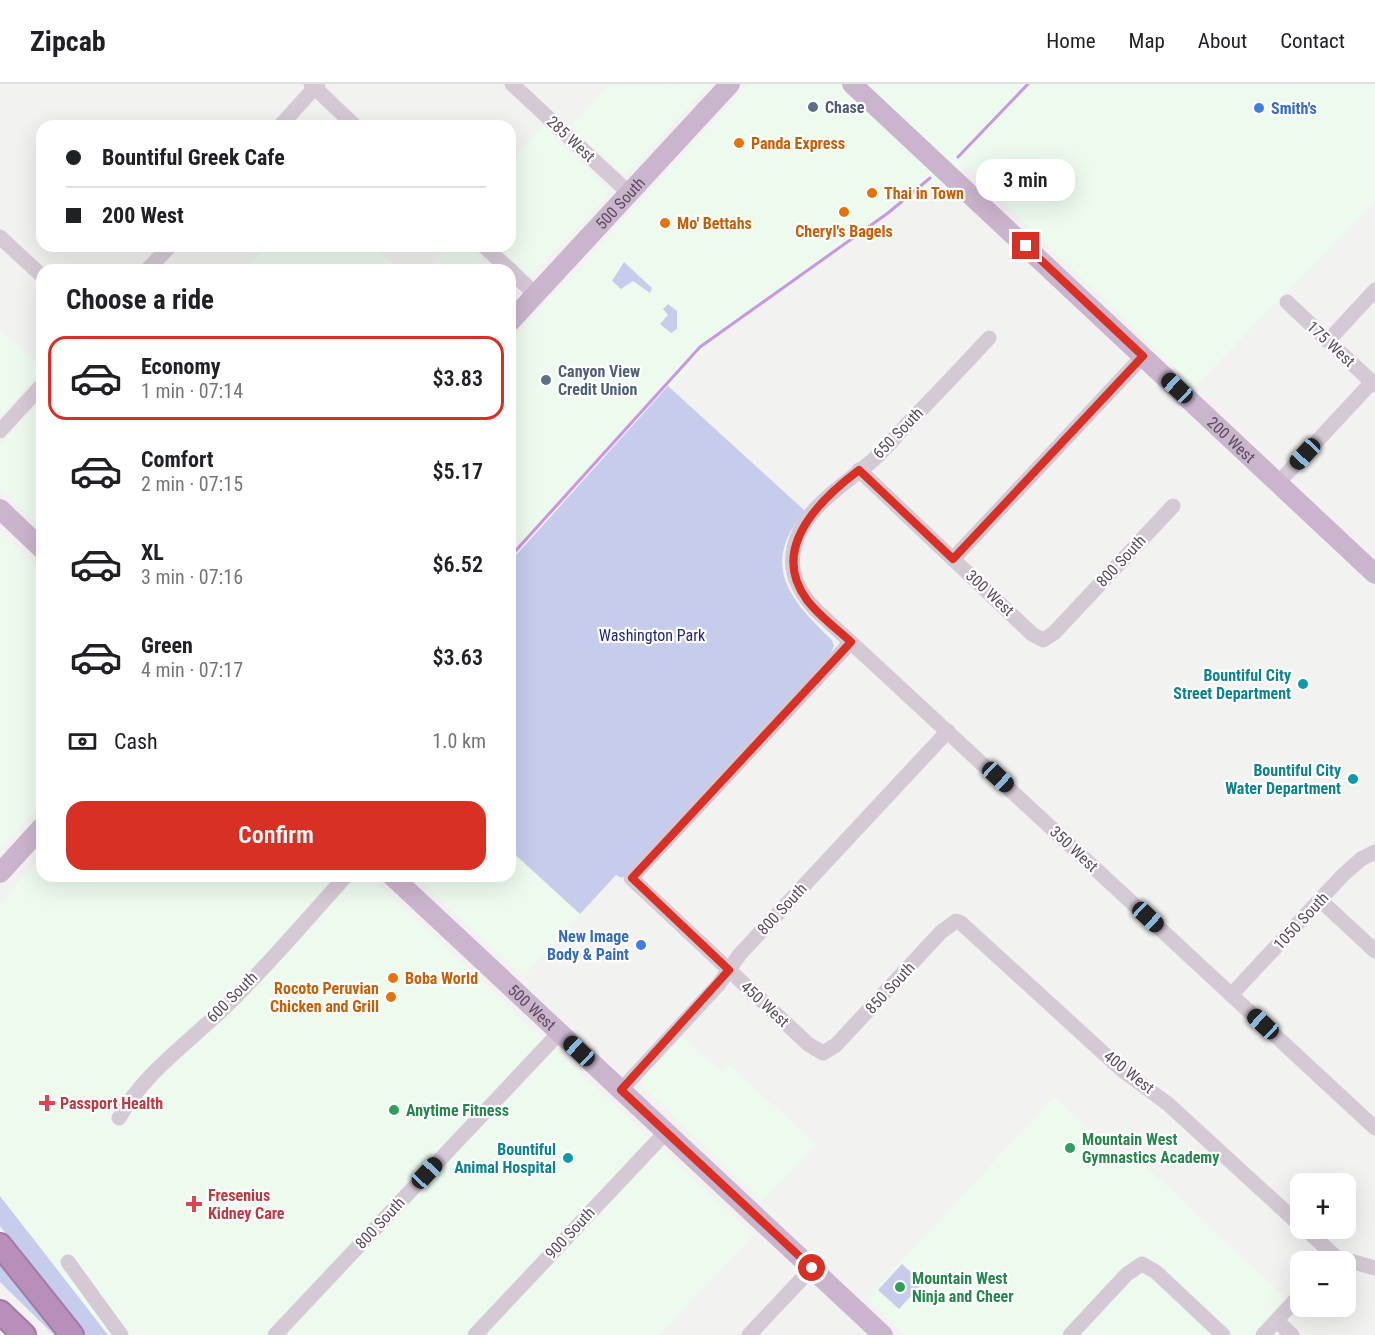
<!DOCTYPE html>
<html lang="en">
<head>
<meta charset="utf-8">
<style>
	:root { --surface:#fff; --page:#f2f2f2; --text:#202124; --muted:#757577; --line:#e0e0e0; --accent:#d93025 }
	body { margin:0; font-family:"Roboto Condensed",sans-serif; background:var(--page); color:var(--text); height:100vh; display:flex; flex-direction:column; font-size:22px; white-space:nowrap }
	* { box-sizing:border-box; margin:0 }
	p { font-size:20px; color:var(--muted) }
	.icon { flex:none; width:33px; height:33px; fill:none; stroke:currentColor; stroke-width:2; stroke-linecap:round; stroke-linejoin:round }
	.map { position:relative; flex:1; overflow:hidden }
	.panel { position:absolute; left:36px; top:180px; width:480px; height:618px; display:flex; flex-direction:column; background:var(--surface); border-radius:18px; box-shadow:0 6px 24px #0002 }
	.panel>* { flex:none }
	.top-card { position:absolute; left:36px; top:36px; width:480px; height:132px; border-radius:18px; box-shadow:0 6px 24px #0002; display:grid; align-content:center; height:132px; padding:0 30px; background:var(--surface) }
	.controls { position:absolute; left:1290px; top:1089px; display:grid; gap:12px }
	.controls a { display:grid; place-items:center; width:66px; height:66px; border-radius:12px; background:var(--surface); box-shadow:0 6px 24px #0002; font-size:30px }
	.end { position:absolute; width:27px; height:27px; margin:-14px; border:8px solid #d93025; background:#fff; box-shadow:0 0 0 3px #fff }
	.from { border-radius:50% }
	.bubble { position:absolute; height:42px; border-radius:18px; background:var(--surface); box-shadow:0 6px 24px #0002; font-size:20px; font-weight:600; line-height:42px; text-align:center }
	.car { position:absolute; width:18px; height:36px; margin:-18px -9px; border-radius:8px; box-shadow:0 0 4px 2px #0007; background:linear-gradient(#222 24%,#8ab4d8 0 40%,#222 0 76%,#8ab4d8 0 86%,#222 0) }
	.top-card b { display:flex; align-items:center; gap:21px; height:57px; font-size:22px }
	.top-card b+b { border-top:2px solid var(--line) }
	.top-card i { width:15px; height:15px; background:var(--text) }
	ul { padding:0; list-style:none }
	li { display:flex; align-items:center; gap:18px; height:84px; margin:0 12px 9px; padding:0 18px; border:3px solid transparent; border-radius:18px }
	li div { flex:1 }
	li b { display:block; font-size:22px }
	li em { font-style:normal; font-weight:600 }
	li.on { border-color:var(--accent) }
	li>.icon { width:54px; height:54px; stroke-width:1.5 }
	h2 { padding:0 30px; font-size:27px; line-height:72px }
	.pay { display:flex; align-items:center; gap:15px; height:66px; padding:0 30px; font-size:22px }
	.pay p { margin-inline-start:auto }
	.action { display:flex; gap:12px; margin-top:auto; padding:12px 30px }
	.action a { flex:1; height:69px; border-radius:18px; background:var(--accent); color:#fff; font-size:24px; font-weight:600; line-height:69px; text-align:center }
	header { display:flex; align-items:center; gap:36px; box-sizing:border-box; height:84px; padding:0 30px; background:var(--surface); border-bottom:2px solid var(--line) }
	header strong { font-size:28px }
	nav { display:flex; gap:33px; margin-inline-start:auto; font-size:21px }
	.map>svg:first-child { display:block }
</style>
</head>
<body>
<header>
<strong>Zipcab</strong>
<nav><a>Home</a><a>Map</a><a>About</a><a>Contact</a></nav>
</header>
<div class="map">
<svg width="1375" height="1251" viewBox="0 0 1375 1251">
	<rect width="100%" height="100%" fill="#f2f3f1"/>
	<g fill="#edfbef">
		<path d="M610 0 617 1 710 0 630 87 622 89 570 43Z"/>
		<path d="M748 0H1375V117L1194 303 967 82 943 98 925 103 708 258 672 305 664 298 510 470V258Z"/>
		<path d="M543 42 602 98 608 107 606 114 531 191 525 189 496 162H510V79Z"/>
		<path d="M266 162H373L399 186H245Z"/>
		<path d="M448 162H468L493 186H426Z"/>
		<path d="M0 246 42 283V287L0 333Z"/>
		<path d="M42 315V444L0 405V361Z"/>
		<path d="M0 448 42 487V720L0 765Z"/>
		<path d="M510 766 580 830 523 893 415 792H510Z"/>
		<path d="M42 771V792H369L753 1151 659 1251H107L0 1125V821Z"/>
		<path d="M682 952 722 988 729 981 816 1060 762 1117 642 1002 644 992Z"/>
		<path d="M1054 1013 1124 1077 1131 1069 1287 1215 1253 1251H906L867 1215Z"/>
	</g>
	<g fill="#c5ccec">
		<path d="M624 178 652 204 650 209 633 197 621 205 612 197Z"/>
		<path d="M668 220 677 227V245L671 249 660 240 668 231 663 225Z"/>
		<path d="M668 302 805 427C759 481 790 516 832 556L834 562 830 570 622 794 616 791 580 830 510 766V478Z"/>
		<path d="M0 1112 108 1251H83L0 1142Z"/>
		<path d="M0 1177 62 1251H54L0 1198Z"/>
		<path d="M902 1180 923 1199 899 1225 878 1206Z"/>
	</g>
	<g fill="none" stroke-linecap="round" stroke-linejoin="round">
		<g stroke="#c896e4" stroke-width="3">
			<path d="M958 73 1028 0"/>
			<path d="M510 473 700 263 888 129 930 94"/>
		</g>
		<defs>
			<g id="highway">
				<path d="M0 1161 72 1251"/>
				<path d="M0 1228 24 1251"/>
			</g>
		</defs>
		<use href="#highway" stroke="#a479a6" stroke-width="26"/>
		<g stroke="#d5c9d6" stroke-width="15">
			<path d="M311 0 355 42"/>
			<path d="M512 0 629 109"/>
			<path d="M280 42 318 0"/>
			<path d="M0 153 42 192"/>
			<path d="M484 162 510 186"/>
			<path d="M147 186 170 162"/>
			<path d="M510 186 535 210"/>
			<path d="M1287 218 1375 301"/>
			<path d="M989 254C963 282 937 310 910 337 898 350 886 365 872 377 844 401 802 425 794 464 788 489 800 509 816 526L1375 1044"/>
			<path d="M1328 257 1375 206"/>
			<path d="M0 347 42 301"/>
			<path d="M859 386 1032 550 1043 556 1054 549 1173 422"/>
			<path d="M1279 398 1372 298"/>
			<path d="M953 475 1143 272"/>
			<path d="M851 558 631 794 808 960 823 969 836 961 941 848 956 837 961 839 1122 986 1168 1020 1300 1141"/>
			<path d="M1320 816 1375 867"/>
			<path d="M1231 911 1343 791 1361 775 1375 768"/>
			<path d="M621 1006 719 900 740 870 948 647"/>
			<path d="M119 1034C143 990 189 958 224 924 267 883 306 836 346 792"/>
			<path d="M1304 1144 1336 1173 1375 1184"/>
			<path d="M68 1178 121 1251"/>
			<path d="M1277 1237 1292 1251"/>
			<path d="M275 1251 560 948"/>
			<path d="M475 1251 666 1048"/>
			<path d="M749 1251 812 1184"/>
			<path d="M1070 1251 1127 1190 1142 1180 1156 1188 1223 1251"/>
			<path d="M1263 1251 1300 1211"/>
		</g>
		<g stroke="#cbb4cd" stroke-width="20">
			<path id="s1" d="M852 0 1375 490"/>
			<path id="s2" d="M510 238 730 0"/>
			<path d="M0 425 42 465"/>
			<path d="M0 789 42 743"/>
			<path id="s3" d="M392 792 883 1251"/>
		</g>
		<use href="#highway" stroke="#b88eba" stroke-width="22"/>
	</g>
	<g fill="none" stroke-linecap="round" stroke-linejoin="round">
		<path stroke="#d93025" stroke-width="8" d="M812 1184 621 1006 729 886 632 794 851 558C836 544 819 532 807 516 769 465 819 416 859 386L953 475 1143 272 1026 162"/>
	</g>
	<g fill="#5c6f8a" stroke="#fff" stroke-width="2">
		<circle cx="813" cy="23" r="6"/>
		<circle cx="546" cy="296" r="6"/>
	</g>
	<g fill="#3f7fe0" stroke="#fff" stroke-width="2">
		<circle cx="1259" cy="24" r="6"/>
		<circle cx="641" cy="861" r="6"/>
	</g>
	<g fill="#e8710a" stroke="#fff" stroke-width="2">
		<circle cx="739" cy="59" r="6"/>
		<circle cx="872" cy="109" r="6"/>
		<circle cx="844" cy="128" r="6"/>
		<circle cx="665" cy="139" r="6"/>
		<circle cx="393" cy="894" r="6"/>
		<circle cx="391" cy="913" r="6"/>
	</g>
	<g fill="#0f9aa8" stroke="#fff" stroke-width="2">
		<circle cx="1303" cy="600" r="6"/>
		<circle cx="1353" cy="695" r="6"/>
		<circle cx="568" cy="1074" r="6"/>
	</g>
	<g fill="#e0444e" stroke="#fff" stroke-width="2">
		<path d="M44 1010h6v6h6v6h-6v6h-6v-6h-6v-6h6z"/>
		<path d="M191 1111h6v6h6v6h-6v6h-6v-6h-6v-6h6z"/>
	</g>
	<g fill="#2e9e5b" stroke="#fff" stroke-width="2">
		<circle cx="394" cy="1026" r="6"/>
		<circle cx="1070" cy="1064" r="6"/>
		<circle cx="900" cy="1203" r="6"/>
	</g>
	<g text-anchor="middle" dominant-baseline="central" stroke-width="4.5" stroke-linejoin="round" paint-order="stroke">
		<g font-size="16" font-weight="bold" fill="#4e5e75" stroke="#fff" text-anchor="start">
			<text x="825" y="23">Chase</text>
			<text x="558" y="287">Canyon View<tspan x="558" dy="18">Credit Union</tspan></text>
		</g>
		<g font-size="16" font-weight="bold" fill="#366cbe" stroke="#fff" text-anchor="start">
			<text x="1271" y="24">Smith's</text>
			<text x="629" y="852" text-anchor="end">New Image<tspan x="629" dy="18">Body &amp; Paint</tspan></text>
		</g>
		<g font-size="16" fill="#5b4b5d" stroke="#fff">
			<text transform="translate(571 55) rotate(43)">285 West</text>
			<text stroke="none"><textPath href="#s2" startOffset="162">500 South</textPath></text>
			<text transform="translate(1331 260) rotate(43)">175 West</text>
			<text transform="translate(898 349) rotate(-46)">650 South</text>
			<text stroke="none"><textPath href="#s1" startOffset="520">200 West</textPath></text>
			<text transform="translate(1121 477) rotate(-47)">800 South</text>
			<text transform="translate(990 509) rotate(43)">300 West</text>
			<text transform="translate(1074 765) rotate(43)">350 West</text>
			<text transform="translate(782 825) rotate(-47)">800 South</text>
			<text transform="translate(1301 837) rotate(-47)">1050 South</text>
			<text transform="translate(890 904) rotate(-47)">850 South</text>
			<text transform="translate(232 913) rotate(-45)">600 South</text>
			<text transform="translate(765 920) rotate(43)">450 West</text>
			<text stroke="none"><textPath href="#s3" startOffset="192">500 West</textPath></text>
			<text transform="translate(1129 988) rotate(38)">400 West</text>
			<text transform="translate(380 1139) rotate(-47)">800 South</text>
			<text transform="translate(570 1149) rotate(-47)">900 South</text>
		</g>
		<g font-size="16" font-weight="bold" fill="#c56008" stroke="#fff" text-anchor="start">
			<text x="751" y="59">Panda Express</text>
			<text x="884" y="109">Thai in Town</text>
			<text x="677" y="139">Mo' Bettahs</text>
			<text x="844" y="147" text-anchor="middle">Cheryl's Bagels</text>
			<text x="405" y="894">Boba World</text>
			<text x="379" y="904" text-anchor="end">Rocoto Peruvian<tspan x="379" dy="18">Chicken and Grill</tspan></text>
		</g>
		<g font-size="16" fill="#212778" stroke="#fff">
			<text x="652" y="551">Washington Park</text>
		</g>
		<g font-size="16" font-weight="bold" fill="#0d838f" stroke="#fff" text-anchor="end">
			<text x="1291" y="591">Bountiful City<tspan x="1291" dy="18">Street Department</tspan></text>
			<text x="1341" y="686">Bountiful City<tspan x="1341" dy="18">Water Department</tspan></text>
			<text x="556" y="1065">Bountiful<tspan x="556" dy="18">Animal Hospital</tspan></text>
		</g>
		<g font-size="16" font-weight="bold" fill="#be3a42" stroke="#fff" text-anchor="start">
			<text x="60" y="1019">Passport Health</text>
			<text x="208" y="1111">Fresenius<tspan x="208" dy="18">Kidney Care</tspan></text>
		</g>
		<g font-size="16" font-weight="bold" fill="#27864d" stroke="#fff" text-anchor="start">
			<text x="406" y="1026">Anytime Fitness</text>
			<text x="1082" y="1055">Mountain West<tspan x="1082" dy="18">Gymnastics Academy</tspan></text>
			<text x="912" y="1194">Mountain West<tspan x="912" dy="18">Ninja and Cheer</tspan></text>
		</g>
	</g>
</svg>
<div class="controls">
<a>+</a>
<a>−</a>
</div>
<i class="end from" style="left:812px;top:1184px"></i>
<i class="end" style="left:1026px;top:162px"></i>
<div class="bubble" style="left:976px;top:75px;width:99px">3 min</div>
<i class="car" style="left:1177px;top:304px;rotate:313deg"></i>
<i class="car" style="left:1305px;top:370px;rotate:223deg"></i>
<i class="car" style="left:998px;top:693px;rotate:133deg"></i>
<i class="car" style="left:1148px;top:833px;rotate:133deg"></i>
<i class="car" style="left:1263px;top:940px;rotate:313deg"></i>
<i class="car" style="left:579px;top:967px;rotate:313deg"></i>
<i class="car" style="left:427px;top:1089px;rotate:43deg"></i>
<div class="top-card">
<b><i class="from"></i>Bountiful Greek Cafe</b>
<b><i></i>200 West</b>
</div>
<section class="panel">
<h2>Choose a ride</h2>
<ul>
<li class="on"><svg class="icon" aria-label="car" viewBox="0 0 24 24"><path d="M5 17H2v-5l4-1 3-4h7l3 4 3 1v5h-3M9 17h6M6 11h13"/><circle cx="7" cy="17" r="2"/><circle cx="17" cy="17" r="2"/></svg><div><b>Economy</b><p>1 min · 07:14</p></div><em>$3.83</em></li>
<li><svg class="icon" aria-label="car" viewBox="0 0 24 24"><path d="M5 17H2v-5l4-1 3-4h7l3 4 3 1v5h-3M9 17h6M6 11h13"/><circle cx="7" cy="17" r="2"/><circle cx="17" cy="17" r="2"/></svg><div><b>Comfort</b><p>2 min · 07:15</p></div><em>$5.17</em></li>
<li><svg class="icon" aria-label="car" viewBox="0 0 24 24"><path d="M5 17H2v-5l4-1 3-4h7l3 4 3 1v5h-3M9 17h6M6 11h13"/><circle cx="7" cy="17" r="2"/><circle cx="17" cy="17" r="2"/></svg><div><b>XL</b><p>3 min · 07:16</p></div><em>$6.52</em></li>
<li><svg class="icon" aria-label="car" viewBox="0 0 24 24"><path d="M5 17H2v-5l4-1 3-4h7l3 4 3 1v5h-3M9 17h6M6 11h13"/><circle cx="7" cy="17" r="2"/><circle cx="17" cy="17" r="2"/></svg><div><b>Green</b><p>4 min · 07:17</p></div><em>$3.63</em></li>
</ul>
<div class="pay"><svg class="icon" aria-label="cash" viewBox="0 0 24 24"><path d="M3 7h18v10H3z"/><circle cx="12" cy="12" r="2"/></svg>Cash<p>1.0 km</p></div>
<div class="action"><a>Confirm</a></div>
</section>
</div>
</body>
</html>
